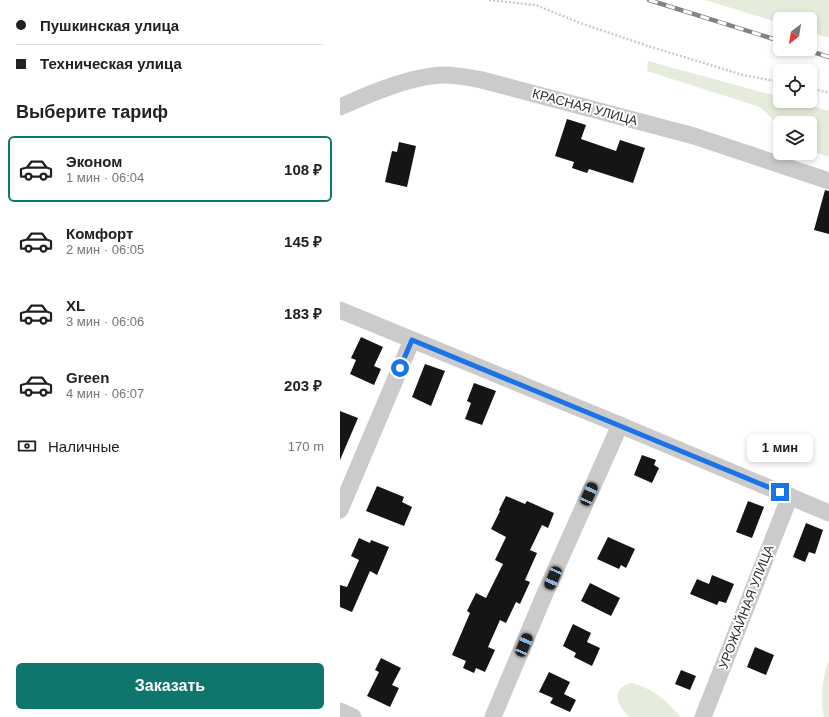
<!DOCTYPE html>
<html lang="ru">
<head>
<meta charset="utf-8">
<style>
	:root { --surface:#fff; --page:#f6f6f6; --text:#202124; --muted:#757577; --line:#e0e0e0; --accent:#0f766e }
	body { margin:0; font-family:Arial,sans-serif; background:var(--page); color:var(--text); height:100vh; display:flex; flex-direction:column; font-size:15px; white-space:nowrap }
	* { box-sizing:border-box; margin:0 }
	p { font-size:13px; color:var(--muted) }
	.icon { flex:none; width:22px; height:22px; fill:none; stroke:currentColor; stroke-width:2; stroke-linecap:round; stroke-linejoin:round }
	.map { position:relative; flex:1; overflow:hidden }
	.sheet { display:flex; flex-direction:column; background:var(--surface); width:340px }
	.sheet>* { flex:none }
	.guide { display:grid; align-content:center; height:88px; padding:0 16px; background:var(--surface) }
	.needle { width:26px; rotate:211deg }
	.buttons { position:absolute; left:433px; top:12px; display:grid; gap:8px }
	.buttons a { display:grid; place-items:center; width:44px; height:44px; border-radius:6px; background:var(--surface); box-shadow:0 2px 6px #0003; font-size:20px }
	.end { position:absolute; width:18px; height:18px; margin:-9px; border:5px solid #1a73e8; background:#fff; box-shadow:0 0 0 2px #fff }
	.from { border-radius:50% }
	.bubble { position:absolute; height:28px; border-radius:6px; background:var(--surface); box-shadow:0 2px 6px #0003; font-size:13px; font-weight:700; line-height:28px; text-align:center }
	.car { position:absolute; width:12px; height:24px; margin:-12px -6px; border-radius:5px; box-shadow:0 0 3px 1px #0007; background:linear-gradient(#222 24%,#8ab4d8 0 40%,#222 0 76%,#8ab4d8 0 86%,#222 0) }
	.guide b { display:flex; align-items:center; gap:14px; height:38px; font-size:15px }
	.guide b+b { border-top:1px solid var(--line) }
	.guide i { width:10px; height:10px; background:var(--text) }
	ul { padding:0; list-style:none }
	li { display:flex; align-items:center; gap:12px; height:66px; margin:0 8px 6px; padding:0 8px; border:2px solid transparent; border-radius:6px }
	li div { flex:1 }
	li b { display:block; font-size:15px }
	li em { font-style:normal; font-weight:700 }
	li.active { border-color:var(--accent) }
	li>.icon { width:36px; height:36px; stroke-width:1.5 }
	h2 { padding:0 16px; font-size:18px; line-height:48px }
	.pay { display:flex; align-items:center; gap:10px; height:44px; padding:0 16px; font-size:15px }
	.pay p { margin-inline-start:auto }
	.cta { display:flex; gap:8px; margin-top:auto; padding:8px 16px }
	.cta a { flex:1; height:46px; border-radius:6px; background:var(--accent); color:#fff; font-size:16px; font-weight:700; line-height:46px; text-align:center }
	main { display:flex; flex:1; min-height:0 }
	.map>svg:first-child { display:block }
</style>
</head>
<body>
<main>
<section class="sheet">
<div class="guide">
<b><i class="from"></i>Пушкинская улица</b>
<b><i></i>Техническая улица</b>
</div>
<h2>Выберите тариф</h2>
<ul>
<li class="active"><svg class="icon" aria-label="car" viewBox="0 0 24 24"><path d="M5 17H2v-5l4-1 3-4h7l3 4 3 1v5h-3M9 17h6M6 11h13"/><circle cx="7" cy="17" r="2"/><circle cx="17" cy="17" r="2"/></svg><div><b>Эконом</b><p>1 мин · 06:04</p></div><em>108 ₽</em></li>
<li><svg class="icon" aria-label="car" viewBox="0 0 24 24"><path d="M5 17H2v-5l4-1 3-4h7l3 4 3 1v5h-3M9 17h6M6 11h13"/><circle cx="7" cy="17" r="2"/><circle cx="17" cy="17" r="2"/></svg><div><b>Комфорт</b><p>2 мин · 06:05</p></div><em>145 ₽</em></li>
<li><svg class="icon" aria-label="car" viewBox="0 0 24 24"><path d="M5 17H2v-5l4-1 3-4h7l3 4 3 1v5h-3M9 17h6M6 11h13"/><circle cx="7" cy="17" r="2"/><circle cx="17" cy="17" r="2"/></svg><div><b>XL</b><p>3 мин · 06:06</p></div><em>183 ₽</em></li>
<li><svg class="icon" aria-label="car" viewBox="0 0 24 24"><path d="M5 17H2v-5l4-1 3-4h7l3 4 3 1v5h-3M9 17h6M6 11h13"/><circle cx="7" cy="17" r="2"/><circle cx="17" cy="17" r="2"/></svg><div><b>Green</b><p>4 мин · 06:07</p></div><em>203 ₽</em></li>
</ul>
<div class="pay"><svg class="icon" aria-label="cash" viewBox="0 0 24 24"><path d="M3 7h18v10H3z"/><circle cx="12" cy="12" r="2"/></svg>Наличные<p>170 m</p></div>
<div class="cta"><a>Заказать</a></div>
</section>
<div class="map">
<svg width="489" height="717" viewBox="0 0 489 717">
	<rect width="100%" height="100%" fill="#fff"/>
	<g fill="#e5ecdb">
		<path d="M365 0H489V38L470 32V19H440V23Z"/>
		<path d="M308 61 440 97V101H455L489 111V157L470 150V123H440V126L420 107 307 71Z"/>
		<path d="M489 661V717H484C480 702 482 675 489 661Z"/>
		<path d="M292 683C311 688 329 701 340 717H289C277 705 269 688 292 683Z"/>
	</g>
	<g fill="#151515">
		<path d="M227 119 246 125 241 139 276 151 280 140 305 148 293 183 249 169 247 173 232 168 234 162 215 156Z"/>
		<path d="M59 142 76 146 67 187 45 182 52 151 57 152Z"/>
		<path d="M485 190 489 191V234L474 230Z"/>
		<path d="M21 337 43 347 34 366 41 369 34 385 10 374 16 360 11 358Z"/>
		<path d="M85 364 105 371 91 406 72 397Z"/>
		<path d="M134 383 156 391 142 425 125 419 131 403 127 401Z"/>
		<path d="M0 411 18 418 0 460Z"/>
		<path d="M302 455 316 460 314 465 319 468 312 483 294 475Z"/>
		<path d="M37 486 64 497 62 502 72 507 64 526 26 511Z"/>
		<path d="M166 496 185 504 187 501 214 513 208 528 202 525 190 550 197 553 185 580 190 582 180 604 176 602 166 623 160 620 148 647 155 650 145 672 136 668 134 673 123 668 126 661 112 655 130 613 127 611 136 593 146 598 163 564 155 560 166 537 151 529 160 511 159 510Z"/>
		<path d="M408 501 424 507 412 538 396 532Z"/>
		<path d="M466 523 483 530 475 554 469 552 465 562 453 557Z"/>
		<path d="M268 537 295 549 286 568 281 565 279 569 257 559Z"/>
		<path d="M19 538 30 543 31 540 49 547 37 575 30 571 12 612 0 607V585L7 587 19 560 11 556Z"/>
		<path d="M372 575 394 584 386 603 379 601 377 605 350 594 357 579 369 584Z"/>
		<path d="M250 583 280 598 271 616 241 601Z"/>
		<path d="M233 624 251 633 247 642 260 648 252 666 234 657 236 653 223 646Z"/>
		<path d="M415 647 434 655 426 675 407 667Z"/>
		<path d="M41 658 61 668 52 685 59 688 50 707 27 696 39 672 35 670Z"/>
		<path d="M341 670 356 676 350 690 335 684Z"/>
		<path d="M209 672 230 682 224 694 236 700 230 712 210 703 213 698 199 692Z"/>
	</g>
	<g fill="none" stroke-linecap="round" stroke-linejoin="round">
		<g stroke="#cbcbcb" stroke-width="2.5" stroke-dasharray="2 2" stroke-linecap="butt">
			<path d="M149 0 196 5 240 23 308 46 403 75 440 82"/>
			<path d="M470 88 489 93"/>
		</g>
		<g stroke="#cbcbcb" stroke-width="17">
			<path d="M0 107C29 94 73 75 105 75 118 75 130 78 142 80L354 136 489 181"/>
			<path d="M0 310 280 425 489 513"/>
			<path d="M0 510 72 340"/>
			<path d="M0 711 13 717"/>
			<path d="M153 717 206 591 280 425"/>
			<path d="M363 717 450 496"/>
		</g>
		<defs>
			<g id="rail">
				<path d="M309 0 440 41"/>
				<path d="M464 49 489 57"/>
			</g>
		</defs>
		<use href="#rail" stroke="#838383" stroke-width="4.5"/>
		<use href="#rail" stroke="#fff" stroke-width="3" stroke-dasharray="9" stroke-linecap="butt"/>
	</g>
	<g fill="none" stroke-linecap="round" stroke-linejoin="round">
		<path stroke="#1a73e8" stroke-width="5" d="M60 368 72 340 440 492"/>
	</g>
	<g text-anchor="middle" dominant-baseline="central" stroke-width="4" stroke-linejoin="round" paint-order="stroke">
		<g font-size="13" fill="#2e2e2e" stroke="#fff">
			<text transform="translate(245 107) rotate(15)">КРАСНАЯ УЛИЦА</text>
			<text transform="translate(406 607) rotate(-69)">УРОЖАЙНАЯ УЛИЦА</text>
		</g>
	</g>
</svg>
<div class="buttons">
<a><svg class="needle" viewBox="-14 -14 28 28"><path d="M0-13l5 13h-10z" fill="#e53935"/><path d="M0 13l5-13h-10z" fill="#757577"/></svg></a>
<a><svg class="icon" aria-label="locate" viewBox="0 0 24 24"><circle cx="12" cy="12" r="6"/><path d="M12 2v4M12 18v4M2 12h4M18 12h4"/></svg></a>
<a><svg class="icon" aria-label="layers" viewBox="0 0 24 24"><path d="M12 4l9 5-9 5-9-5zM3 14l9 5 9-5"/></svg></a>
</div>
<i class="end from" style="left:60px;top:368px"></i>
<i class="end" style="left:440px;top:492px"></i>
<div class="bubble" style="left:407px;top:434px;width:66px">1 мин</div>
<i class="car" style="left:249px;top:494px;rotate:24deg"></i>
<i class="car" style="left:213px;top:578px;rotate:204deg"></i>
<i class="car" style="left:184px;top:645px;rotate:23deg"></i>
</div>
</main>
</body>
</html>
